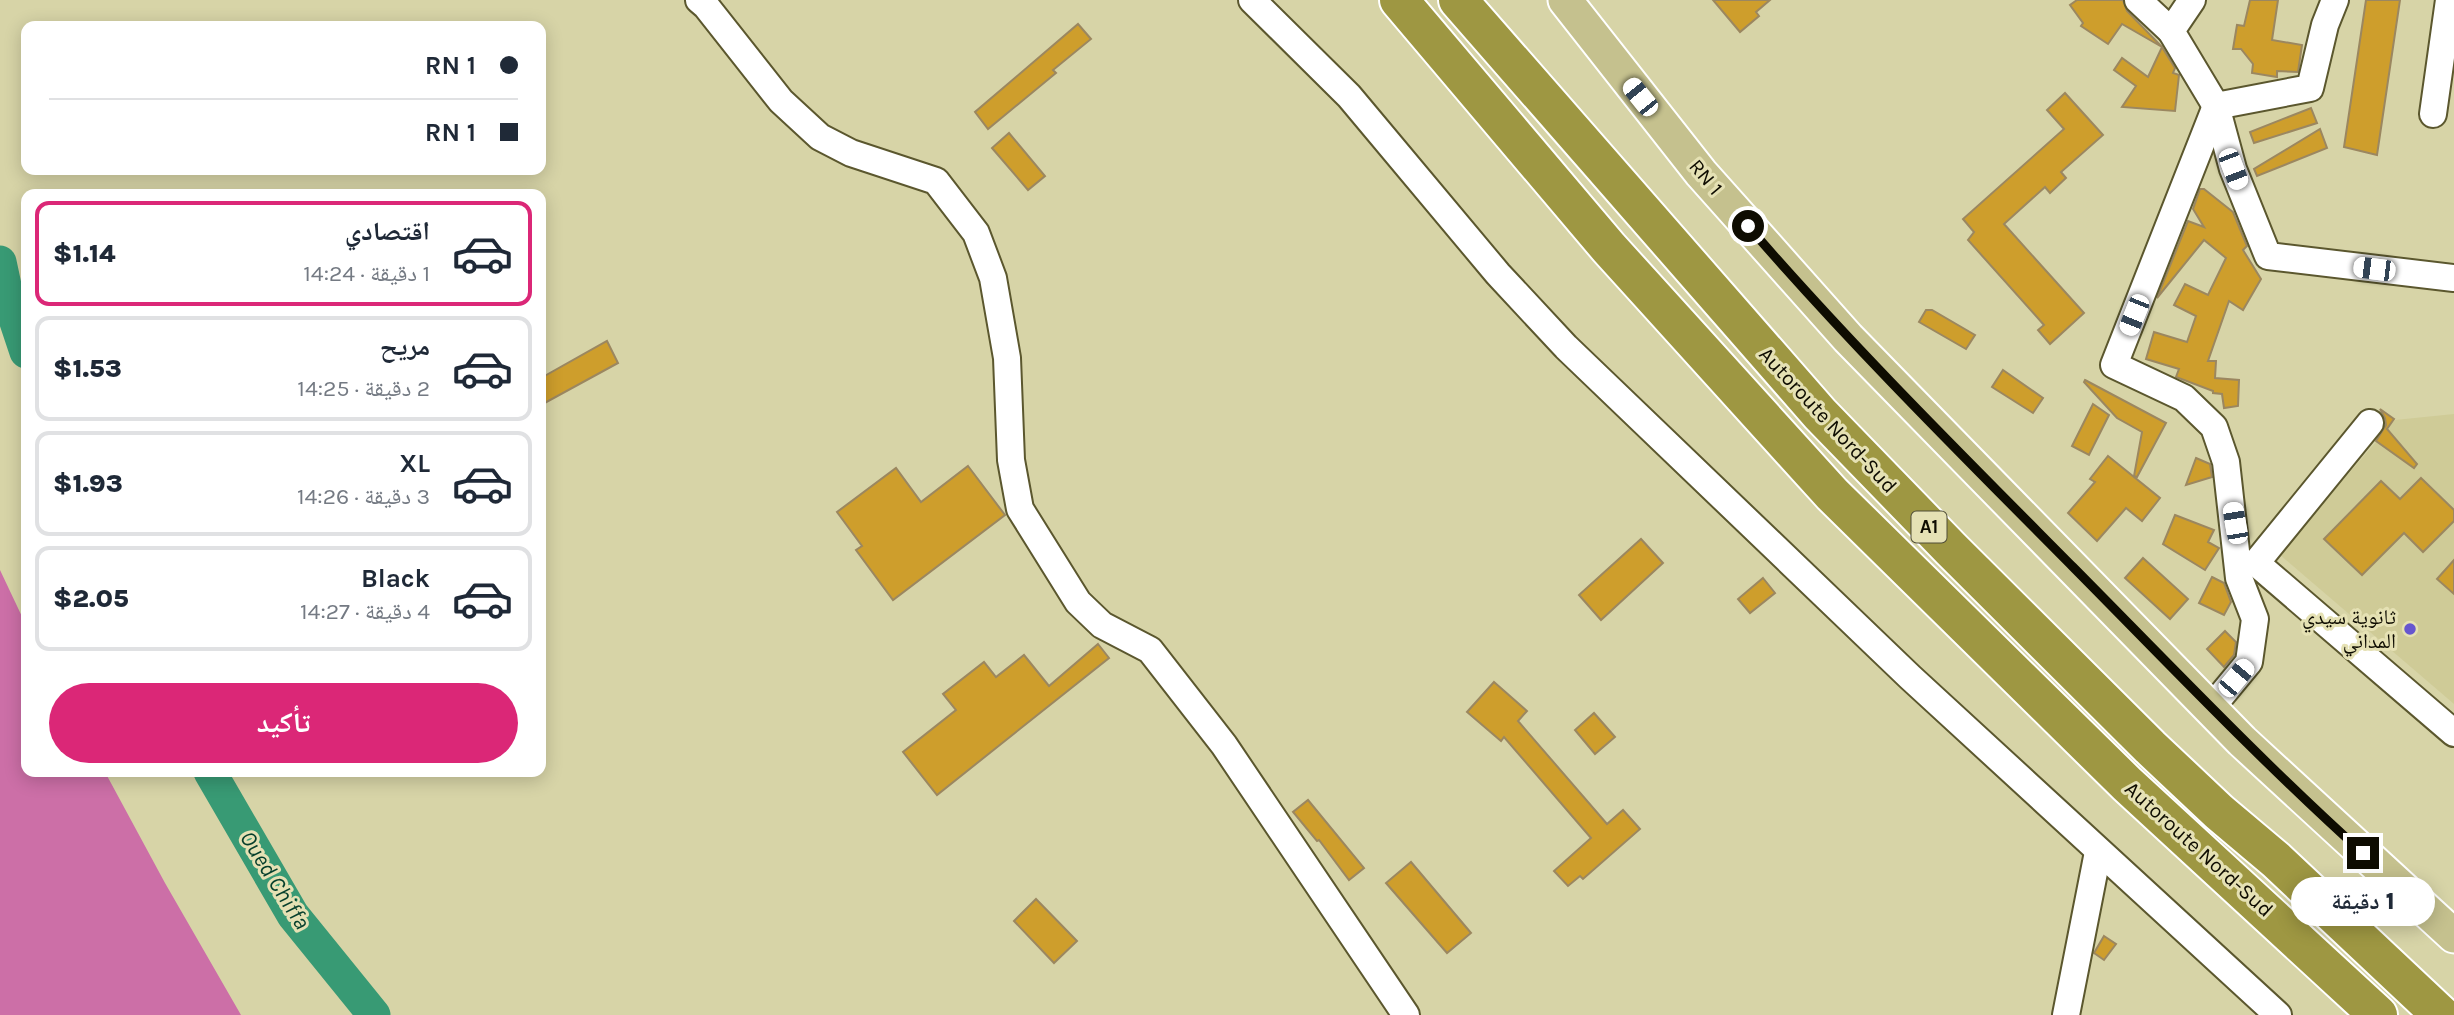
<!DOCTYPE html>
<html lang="ar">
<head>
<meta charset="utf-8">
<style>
	:root { --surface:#fff; --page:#f2f2f3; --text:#1f2937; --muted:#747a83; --line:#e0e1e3; --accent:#db2777 }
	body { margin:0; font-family:Karla,"Noto Naskh Arabic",sans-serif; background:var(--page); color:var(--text); direction:rtl; height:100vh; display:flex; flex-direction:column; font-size:26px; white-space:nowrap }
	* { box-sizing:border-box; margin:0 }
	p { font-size:23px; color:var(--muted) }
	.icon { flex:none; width:38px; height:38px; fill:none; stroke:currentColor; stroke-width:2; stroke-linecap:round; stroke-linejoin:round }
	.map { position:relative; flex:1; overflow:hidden; direction:ltr }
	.details { position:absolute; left:21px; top:189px; width:525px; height:588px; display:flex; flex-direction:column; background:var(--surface); border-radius:14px; box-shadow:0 4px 18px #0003; direction:rtl }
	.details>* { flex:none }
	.hud { position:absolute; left:21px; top:21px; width:525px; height:154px; border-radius:14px; box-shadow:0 4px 18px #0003; direction:rtl; display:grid; align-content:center; height:154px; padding:0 28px; background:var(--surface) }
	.end { position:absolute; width:32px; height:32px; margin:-16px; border:9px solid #0e0c01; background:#fff; box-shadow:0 0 0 4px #fff }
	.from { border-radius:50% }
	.bubble { position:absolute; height:49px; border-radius:24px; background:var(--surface); box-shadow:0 4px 18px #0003; font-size:23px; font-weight:800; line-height:49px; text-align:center; direction:rtl }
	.car { position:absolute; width:21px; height:42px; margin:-21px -10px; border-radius:9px; box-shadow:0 0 5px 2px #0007; background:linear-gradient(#fff 24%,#345 0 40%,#fff 0 76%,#345 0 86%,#fff 0) }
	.hud b { display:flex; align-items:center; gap:24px; height:66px; font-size:26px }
	.hud b+b { border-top:2px solid var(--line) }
	.hud i { width:18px; height:18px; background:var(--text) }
	ul { padding:12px 0 0; list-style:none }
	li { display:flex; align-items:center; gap:21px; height:105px; margin:0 14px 10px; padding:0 14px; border:4px solid var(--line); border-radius:14px }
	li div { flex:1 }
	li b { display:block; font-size:26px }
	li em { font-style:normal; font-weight:800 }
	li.on { border-color:var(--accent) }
	li>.icon { width:63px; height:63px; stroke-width:1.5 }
	.action { display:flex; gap:14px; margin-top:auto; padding:14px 28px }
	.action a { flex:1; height:80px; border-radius:42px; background:var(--accent); color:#fff; font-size:28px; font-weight:800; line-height:80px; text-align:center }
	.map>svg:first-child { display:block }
</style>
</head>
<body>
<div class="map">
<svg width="2454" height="1015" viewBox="0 0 2454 1015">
	<rect width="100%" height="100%" fill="#d7d4a7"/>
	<path fill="#cfcb97" d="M2454 414V704L2279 554 2395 420Z"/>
	<path fill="#cc6fa7" d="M0 570 26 625V772H105L165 883 241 1015H0Z"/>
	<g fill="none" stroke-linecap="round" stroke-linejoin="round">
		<g stroke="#389a74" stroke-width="33">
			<path d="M0 262 7 295 26 352"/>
			<path d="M210 772 293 915 374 1015"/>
		</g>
	</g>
	<g fill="#ce9e2c" stroke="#9b8760" stroke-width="2">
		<path d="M1713 0H1770L1756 12 1759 16 1740 32Z"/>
		<path d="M2077 0H2123L2127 11 2162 47 2122 24 2108 44 2081 26 2083 23 2070 5Z"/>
		<path d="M2250 0H2278L2272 40 2302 45 2298 72 2277 71V77L2252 73 2253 64 2241 49H2233L2237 25 2244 26Z"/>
		<path d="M2366 0H2400L2377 155 2344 147Z"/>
		<path d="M1078 24 1091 39 1053 70 1056 73 988 129 975 112Z"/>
		<path d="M2162 47 2175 68 2173 73 2179 75 2175 111 2122 107 2136 86 2114 70 2122 58 2148 77Z"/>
		<path d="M2065 93 2103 135 2061 172 2066 178 2050 193 2045 187 2004 224 2084 313 2050 344 2038 330 2044 325 1968 240 1974 232 1963 219 2064 129 2047 110Z"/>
		<path d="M2311 108 2317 123 2254 143 2250 132Z"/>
		<path d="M2320 129 2327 148 2257 176 2254 169Z"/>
		<path d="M1009 133 1045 176 1028 190 992 148Z"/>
		<path d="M2200 189H2204L2233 212 2247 246 2243 250 2261 279 2243 310 2229 301 2208 361H2216L2215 378 2239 380 2238 406 2224 408 2222 394 2213 393V391L2176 377 2179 369 2146 359 2154 332 2187 342 2196 316 2174 305 2185 284 2208 295 2226 258 2204 240 2157 298 2188 221 2204 227 2193 209Z"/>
		<path d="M1926 310H1932L1975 335 1966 349 1919 322Z"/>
		<path d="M607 341 618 363 541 405V378Z"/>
		<path d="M2003 370 2043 398 2033 413 1992 387Z"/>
		<path d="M2085 380 2166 423 2137 477 2134 476 2142 432 2117 418 2084 382Z"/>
		<path d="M2093 404 2109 415 2089 455 2072 446Z"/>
		<path d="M2380 409 2394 419 2387 429 2417 464 2414 468 2376 441 2386 425 2385 418Z"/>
		<path d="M2108 456 2160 498 2142 521 2126 508 2097 541 2068 513 2095 482 2090 479Z"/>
		<path d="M2196 458 2210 464 2212 477 2186 485Z"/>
		<path d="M968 466 1005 515 893 600 856 550 862 546 837 512 896 468 921 502Z"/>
		<path d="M2421 478 2454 510V521L2423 552 2404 533 2362 575 2324 539 2381 481 2400 499Z"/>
		<path d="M2175 515 2214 530 2208 542 2219 548 2205 570 2163 544Z"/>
		<path d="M1641 539 1663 563 1601 620 1579 595Z"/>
		<path d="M2143 558 2188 599 2170 619 2125 578Z"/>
		<path d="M2454 560V594L2437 579Z"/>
		<path d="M2212 577 2224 583 2231 602 2224 615 2199 603Z"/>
		<path d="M1763 578 1775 593 1750 613 1738 599Z"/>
		<path d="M2225 631 2236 642 2234 655 2224 667 2207 649Z"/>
		<path d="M1098 644 1109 658 937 795 903 752 956 710 943 694 984 662 996 677 1024 655 1049 686Z"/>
		<path d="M1494 682 1527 711 1518 721 1607 824 1623 810 1640 829 1583 879 1580 876 1568 886 1554 871 1591 838 1504 737 1501 741 1467 712Z"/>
		<path d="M1594 713 1615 737 1595 754 1575 730Z"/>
		<path d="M1308 800 1364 868 1349 880 1319 840 1317 841 1293 812Z"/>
		<path d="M1411 862 1471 933 1447 953 1386 883Z"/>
		<path d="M1036 899 1077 941 1054 963 1014 921Z"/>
		<path d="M2104 936 2116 944 2104 960 2094 953Z"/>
	</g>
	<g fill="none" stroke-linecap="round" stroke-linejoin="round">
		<defs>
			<g id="minor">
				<path d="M699 0 706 6 781 101 820 137 851 153 936 181 976 233 993 278 1007 358 1011 460 1020 509 1078 602 1102 625 1150 650 1224 745 1406 1015"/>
				<path d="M1252 0 1349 96 1498 274 1566 347 1910 677 2278 1015"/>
				<path d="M2138 0 2171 31"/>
				<path d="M2192 0 2171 31 2216 106 2233 169 2268 256 2454 278"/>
				<path d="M2216 106 2310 88 2325 25 2335 0"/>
				<path d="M2433 114 2449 0"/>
				<path d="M2370 423 2256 563 2454 733"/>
				<path d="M2211 708 2249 662 2255 619 2239 578 2226 462 2214 427 2184 398 2114 365 2216 106"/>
				<path d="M2066 1015 2098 852"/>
			</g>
			<path id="major" d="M1565 0 1701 173 1848 338 2242 741 2454 936"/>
			<g id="highway">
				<path d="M1399 0 1609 248 1832 494 2127 784 2378 1015"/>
				<path d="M1458 0 1820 414 1951 549 2150 747 2219 812 2276 860 2441 1015"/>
			</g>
		</defs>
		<use href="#minor" stroke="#5b572e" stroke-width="30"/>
		<use href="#major" stroke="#fff" stroke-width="37"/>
		<use href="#highway" stroke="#fff" stroke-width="42"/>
		<use href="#minor" stroke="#fff" stroke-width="26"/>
		<use href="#major" stroke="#c5c18e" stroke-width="33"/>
		<use href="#highway" stroke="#9e9742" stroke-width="38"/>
	</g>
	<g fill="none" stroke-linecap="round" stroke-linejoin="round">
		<path stroke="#0e0c01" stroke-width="9" d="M1748 226C1851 345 1963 456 2073 567 2169 664 2262 762 2363 853"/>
	</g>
	<circle fill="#6656cf" stroke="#e5e1b4" stroke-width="2.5" cx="2410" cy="629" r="7"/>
	<g text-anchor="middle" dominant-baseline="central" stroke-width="6" stroke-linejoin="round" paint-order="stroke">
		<rect fill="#e5e1b4" stroke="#4e4c37" stroke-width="2" x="1911.5" y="511.5" width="35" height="31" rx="5"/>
		<g font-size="19" font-weight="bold" fill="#0e0c01">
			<text x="1929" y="527">A1</text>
		</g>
		<g font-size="21" fill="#0e0c01" stroke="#e5e1b4">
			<text transform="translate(1706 177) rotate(50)">RN 1</text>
			<text transform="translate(1828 420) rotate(47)">Autoroute Nord-Sud</text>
			<text transform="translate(2199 849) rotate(42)">Autoroute Nord-Sud</text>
		</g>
		<g font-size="21" fill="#0e0c01" stroke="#e5e1b4" text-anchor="end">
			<text x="2396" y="617">ثانوية سيدي<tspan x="2396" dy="24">المداني</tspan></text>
		</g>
		<g font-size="23" font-style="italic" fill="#053f2c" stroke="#e5e1b4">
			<text transform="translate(275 880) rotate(58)">Oued Chiffa</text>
		</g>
	</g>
</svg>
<i class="end from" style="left:1748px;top:226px"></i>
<i class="end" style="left:2363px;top:853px"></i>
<div class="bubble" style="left:2291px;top:877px;width:144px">1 دقيقة</div>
<i class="car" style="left:1640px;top:97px;rotate:321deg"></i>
<i class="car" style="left:2233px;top:169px;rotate:159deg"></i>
<i class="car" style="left:2374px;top:269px;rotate:277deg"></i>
<i class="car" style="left:2134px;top:315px;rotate:202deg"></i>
<i class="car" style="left:2235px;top:523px;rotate:350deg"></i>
<i class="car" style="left:2236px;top:678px;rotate:40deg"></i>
<div class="hud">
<b><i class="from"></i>RN 1</b>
<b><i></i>RN 1</b>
</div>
<section class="details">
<ul>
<li class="on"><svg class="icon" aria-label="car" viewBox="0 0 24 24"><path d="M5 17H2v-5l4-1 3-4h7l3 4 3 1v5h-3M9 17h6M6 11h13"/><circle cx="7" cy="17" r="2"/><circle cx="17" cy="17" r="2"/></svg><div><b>اقتصادي</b><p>1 دقيقة · 14:24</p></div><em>$1.14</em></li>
<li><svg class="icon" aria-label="car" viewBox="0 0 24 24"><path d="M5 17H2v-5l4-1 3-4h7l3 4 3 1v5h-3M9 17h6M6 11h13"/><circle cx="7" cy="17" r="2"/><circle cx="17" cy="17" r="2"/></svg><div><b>مريح</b><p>2 دقيقة · 14:25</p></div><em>$1.53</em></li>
<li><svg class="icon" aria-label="car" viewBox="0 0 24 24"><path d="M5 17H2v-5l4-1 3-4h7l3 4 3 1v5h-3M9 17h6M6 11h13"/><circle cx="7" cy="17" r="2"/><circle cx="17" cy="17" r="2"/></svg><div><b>XL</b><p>3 دقيقة · 14:26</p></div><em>$1.93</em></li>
<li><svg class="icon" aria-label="car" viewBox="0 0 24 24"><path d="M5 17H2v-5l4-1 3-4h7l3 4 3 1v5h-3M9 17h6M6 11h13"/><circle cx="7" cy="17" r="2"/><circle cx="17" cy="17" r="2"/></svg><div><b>Black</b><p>4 دقيقة · 14:27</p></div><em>$2.05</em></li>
</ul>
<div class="action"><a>تأكيد</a></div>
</section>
</div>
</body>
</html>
